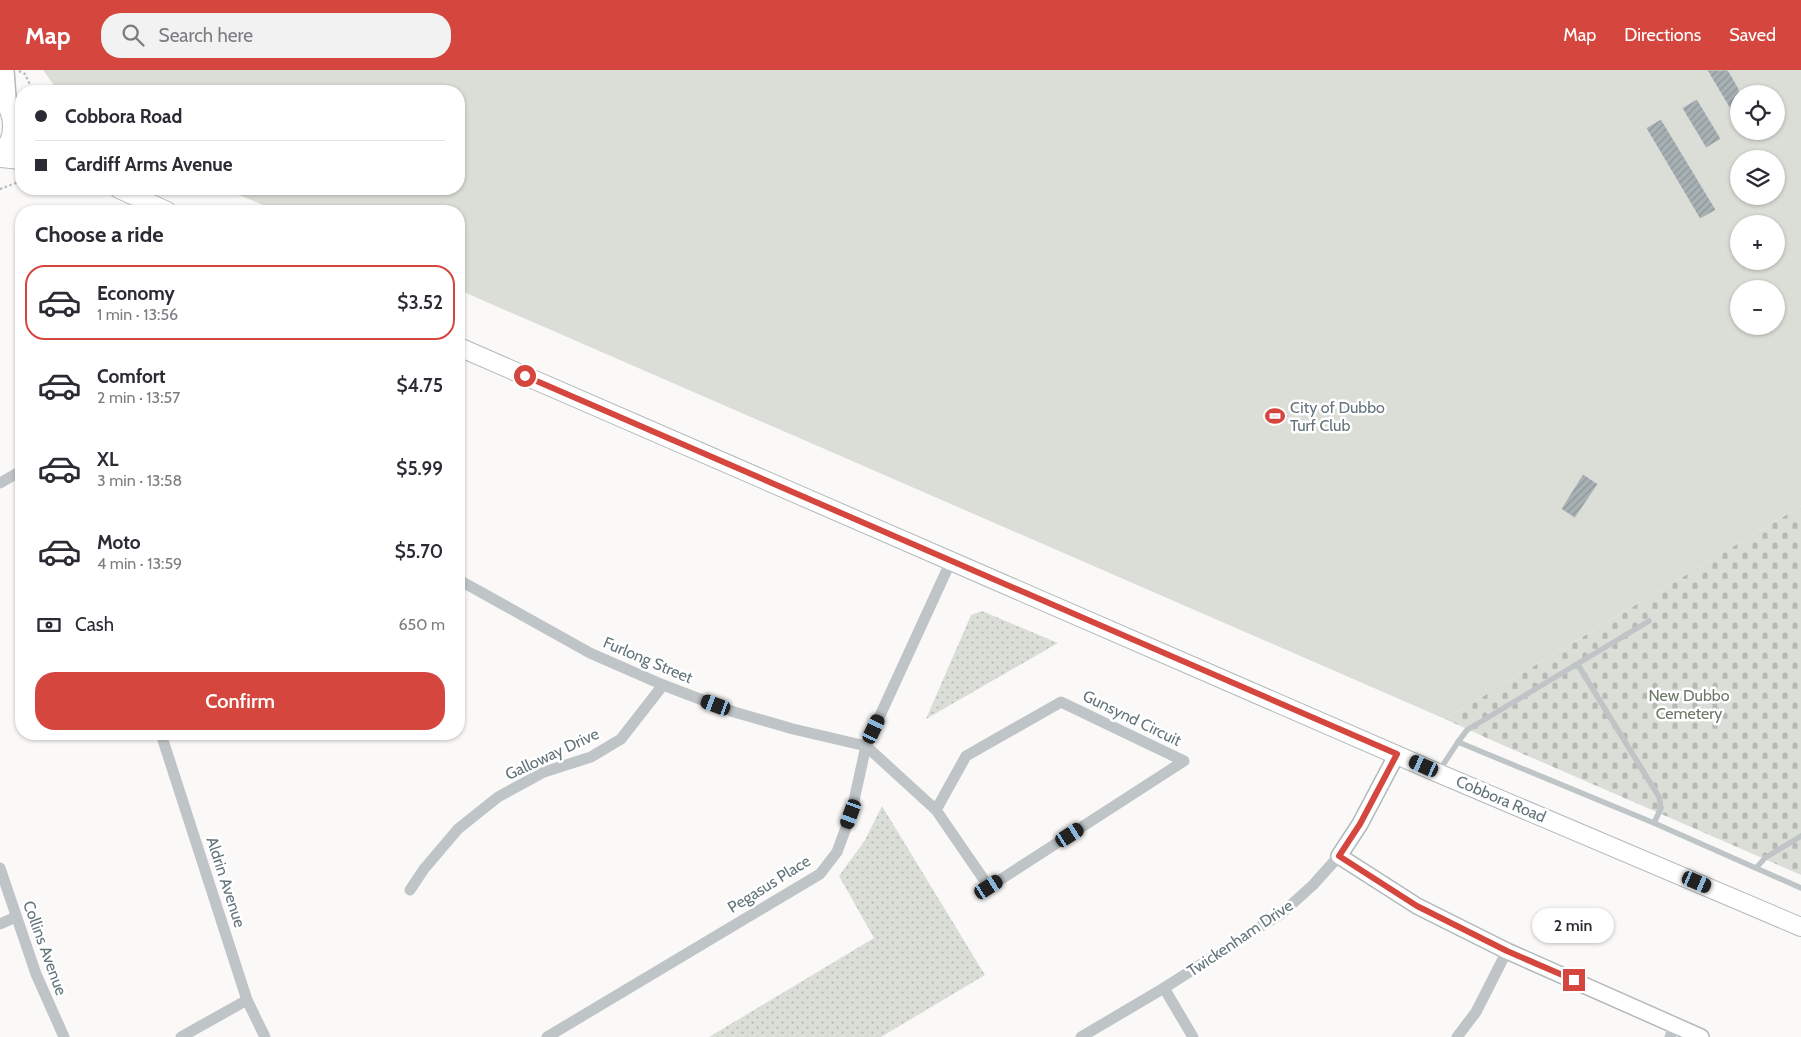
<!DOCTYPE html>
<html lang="en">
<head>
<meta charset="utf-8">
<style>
	:root { --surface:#fff; --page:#f2f2f3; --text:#2b2b33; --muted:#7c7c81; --line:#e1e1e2; --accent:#d4463e }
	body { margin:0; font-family:Cabin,sans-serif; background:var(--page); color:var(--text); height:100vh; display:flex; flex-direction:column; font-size:19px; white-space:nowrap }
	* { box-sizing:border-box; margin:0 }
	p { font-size:16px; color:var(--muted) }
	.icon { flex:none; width:28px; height:28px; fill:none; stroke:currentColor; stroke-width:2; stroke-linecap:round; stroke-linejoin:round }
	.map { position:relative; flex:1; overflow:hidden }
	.drawer { position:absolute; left:15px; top:135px; width:450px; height:535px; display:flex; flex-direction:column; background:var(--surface); border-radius:20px; box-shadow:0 1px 4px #0004 }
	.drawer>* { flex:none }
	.top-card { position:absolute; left:15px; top:15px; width:450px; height:110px; border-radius:20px; box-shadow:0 1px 4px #0004; display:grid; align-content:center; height:110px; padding:0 20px; background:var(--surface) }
	.controls { position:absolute; left:1730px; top:15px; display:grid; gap:10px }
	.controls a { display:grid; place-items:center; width:55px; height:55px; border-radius:50%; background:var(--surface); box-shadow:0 1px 4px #0004; font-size:25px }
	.end { position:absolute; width:22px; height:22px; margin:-11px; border:6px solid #d4463e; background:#fff; box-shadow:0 0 0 2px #fff }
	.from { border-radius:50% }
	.bubble { position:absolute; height:35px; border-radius:18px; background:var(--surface); box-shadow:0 1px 4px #0004; font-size:16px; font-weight:600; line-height:35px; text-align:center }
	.car { position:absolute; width:15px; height:30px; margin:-15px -8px; border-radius:6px; box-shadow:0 0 4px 1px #0007; background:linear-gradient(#222 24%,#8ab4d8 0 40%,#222 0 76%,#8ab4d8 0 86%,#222 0) }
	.top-card b { display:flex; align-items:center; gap:18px; height:48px; font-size:19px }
	.top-card b+b { border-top:1px solid var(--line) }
	.top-card i { width:12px; height:12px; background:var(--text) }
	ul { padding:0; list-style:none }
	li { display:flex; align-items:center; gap:15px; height:75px; margin:0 10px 8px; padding:0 10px; border:2px solid transparent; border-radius:20px }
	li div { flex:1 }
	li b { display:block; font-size:19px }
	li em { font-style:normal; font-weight:600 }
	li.current { border-color:var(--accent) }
	li>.icon { width:45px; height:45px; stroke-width:1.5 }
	h2 { padding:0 20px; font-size:22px; line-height:60px }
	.pay { display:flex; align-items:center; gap:12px; height:55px; padding:0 20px; font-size:19px }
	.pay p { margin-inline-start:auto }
	.action { display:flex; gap:10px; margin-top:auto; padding:10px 20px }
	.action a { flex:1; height:58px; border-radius:20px; background:var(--accent); color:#fff; font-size:20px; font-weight:600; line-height:58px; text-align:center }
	header { display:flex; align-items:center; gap:30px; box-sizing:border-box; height:70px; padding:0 25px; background:var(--accent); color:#fff }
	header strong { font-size:24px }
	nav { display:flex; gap:28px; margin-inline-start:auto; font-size:18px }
	.search { width:350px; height:45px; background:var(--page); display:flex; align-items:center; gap:12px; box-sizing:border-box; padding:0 18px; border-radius:20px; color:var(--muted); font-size:19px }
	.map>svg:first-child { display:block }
</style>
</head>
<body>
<header>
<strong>Map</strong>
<div class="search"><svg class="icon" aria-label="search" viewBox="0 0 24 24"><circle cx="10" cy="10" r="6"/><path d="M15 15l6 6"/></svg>Search here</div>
<nav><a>Map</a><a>Directions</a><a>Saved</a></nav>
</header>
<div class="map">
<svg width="1801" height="967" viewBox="0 0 1801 967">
	<defs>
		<pattern id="cemetery-stones" width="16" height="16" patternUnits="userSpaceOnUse" patternTransform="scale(1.25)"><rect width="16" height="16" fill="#dbded7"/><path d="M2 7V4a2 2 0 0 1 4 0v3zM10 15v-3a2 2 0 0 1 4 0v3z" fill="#b5b9b3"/></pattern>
		<pattern id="park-dots" width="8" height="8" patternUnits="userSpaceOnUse" patternTransform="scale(1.25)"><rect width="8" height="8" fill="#dbded7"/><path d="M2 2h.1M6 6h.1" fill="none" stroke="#b5b9b3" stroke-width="1.8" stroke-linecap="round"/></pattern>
		<pattern id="building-hatch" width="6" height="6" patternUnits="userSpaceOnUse" patternTransform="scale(1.25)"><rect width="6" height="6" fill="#a7b1b4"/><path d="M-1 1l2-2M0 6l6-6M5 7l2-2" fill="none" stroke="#8c9597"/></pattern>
	</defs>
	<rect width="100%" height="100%" fill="#faf9f8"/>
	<path fill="url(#cemetery-stones)" d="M1801 436V805L1489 669 1445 649Z"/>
	<g fill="url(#park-dots)">
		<path d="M982 541 1058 573 926 649 971 545Z"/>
		<path d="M882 736 985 905 881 967H709L874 868 839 806 865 770Z"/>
	</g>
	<path fill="#dbded7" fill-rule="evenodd" d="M43 0H1801V436L1445 649 459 220V141H277L225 119H459V21H58ZM1739 24H1776V61H1739ZM1739 89H1776V126H1739ZM1739 154H1776V191H1739ZM1739 219H1776V256H1739Z"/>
	<g fill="url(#building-hatch)" stroke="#dcdbda">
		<path d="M1707 0H1728L1739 19V54Z"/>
		<path d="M1697 29 1721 69 1706 78 1682 38Z"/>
		<path d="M1661 49 1716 140 1700 149 1646 58Z"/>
		<path d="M1583 404 1598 414 1575 448 1561 439Z"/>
	</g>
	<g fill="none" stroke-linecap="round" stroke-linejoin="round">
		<defs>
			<g id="secondary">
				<path d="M6 0 9 40"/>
				<path d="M1397 684 1360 754 1339 786 1417 836 1507 881 1701 967"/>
			</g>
			<g id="primary">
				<path d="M0 28C16 42 16 70 0 83"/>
				<path d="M0 88 21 90"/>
				<path d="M119 119 167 141"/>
				<path d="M459 277 1438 703 1801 857"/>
			</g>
		</defs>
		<use href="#secondary" stroke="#b2b9bc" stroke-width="18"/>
		<use href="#primary" stroke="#b3b9bc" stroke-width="20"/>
		<g stroke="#babec0" stroke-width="2.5" stroke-dasharray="2.5 2.5" stroke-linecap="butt">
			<path d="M19 1 25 4 33 21"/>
			<path d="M0 119 21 111"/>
		</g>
		<g stroke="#bfc5c7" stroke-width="5.5">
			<path d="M1578 595 1659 727 1661 738 1654 753"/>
			<path d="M1458 672 1654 753 1801 818"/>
			<path d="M1439 701 1458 672 1467 660 1649 551"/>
			<path d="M1756 798 1765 788 1801 766"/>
		</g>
		<g stroke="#bfc5c7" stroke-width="11">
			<path d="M0 413 21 401"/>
			<path d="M459 510 590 583 663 615 734 642 793 659 866 676 936 740 989 817 1184 691 1061 632 966 686 936 740"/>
			<path d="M161 664 247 930 265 967"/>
			<path d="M0 798 36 904 64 967"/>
			<path d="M410 820 424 799 458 759 498 727 544 702 591 687 621 669 663 615"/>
			<path d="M0 854 16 847"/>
			<path d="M1164 918 1193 967"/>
			<path d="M181 967 247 930"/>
			<path d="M547 967 820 804 837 782 851 744 866 676 951 491"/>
			<path d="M1081 967 1164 918 1282 843 1313 815 1339 786"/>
			<path d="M1457 967 1476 942 1507 881"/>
			<path d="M1670 967 1675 956"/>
		</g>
		<use href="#secondary" stroke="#fff" stroke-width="15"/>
		<use href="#primary" stroke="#fff" stroke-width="18"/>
	</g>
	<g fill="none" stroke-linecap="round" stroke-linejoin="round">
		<path stroke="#d4463e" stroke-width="6" d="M525 306 1397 684 1360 754 1339 786 1417 836 1507 881 1574 910"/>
	</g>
	<defs>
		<symbol id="stadium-bare" viewBox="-9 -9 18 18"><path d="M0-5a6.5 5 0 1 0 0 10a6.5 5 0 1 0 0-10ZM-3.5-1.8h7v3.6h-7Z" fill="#d4463e" stroke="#fff" stroke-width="2.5" paint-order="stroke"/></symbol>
	</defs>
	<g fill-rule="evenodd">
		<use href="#stadium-bare" x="1261" y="332" width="28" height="28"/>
	</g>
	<g text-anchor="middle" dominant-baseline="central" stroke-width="5" stroke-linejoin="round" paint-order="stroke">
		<g font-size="16" fill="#63747a" stroke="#fff" text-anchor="start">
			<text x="1290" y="337">City of Dubbo<tspan x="1290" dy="18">Turf Club</tspan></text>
		</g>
		<g font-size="16" fill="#63747a" stroke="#fff">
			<text transform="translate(648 590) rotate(23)">Furlong Street</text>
			<text transform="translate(1132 648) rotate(26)">Gunsynd Circuit</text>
			<text transform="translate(552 684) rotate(-25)">Galloway Drive</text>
			<text transform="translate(1501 729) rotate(23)">Cobbora Road</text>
			<text transform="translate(226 812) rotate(72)">Aldrin Avenue</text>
			<text transform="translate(769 814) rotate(-32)">Pegasus Place</text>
			<text transform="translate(1240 868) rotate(-34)">Twickenham Drive</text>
			<text transform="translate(45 878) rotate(70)">Collins Avenue</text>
		</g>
		<g font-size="16" fill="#6c7966" stroke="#fff">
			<text x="1689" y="625">New Dubbo<tspan x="1689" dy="18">Cemetery</tspan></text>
		</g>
	</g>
</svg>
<div class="controls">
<a><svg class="icon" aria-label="locate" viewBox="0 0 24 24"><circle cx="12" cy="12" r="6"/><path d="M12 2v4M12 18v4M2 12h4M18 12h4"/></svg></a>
<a><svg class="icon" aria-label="layers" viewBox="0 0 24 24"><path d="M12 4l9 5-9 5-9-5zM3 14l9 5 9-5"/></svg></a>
<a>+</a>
<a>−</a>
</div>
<i class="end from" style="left:525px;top:306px"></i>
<i class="end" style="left:1574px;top:910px"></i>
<div class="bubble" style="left:1532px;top:838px;width:82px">2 min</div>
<i class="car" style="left:716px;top:635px;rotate:290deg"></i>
<i class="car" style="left:874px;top:659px;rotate:25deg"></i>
<i class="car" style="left:1424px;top:696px;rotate:294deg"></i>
<i class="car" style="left:851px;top:744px;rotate:200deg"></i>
<i class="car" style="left:1070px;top:765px;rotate:57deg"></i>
<i class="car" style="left:1697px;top:812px;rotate:113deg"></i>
<i class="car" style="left:989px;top:817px;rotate:57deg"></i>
<div class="top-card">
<b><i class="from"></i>Cobbora Road</b>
<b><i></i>Cardiff Arms Avenue</b>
</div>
<section class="drawer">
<h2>Choose a ride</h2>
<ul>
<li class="current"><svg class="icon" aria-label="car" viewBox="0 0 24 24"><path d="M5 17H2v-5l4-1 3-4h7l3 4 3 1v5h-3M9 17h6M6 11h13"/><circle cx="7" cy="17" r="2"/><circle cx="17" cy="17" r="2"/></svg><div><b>Economy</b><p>1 min · 13:56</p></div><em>$3.52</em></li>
<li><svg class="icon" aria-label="car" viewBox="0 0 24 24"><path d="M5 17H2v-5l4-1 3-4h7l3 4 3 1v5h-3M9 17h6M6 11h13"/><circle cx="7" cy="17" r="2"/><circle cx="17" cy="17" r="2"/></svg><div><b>Comfort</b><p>2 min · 13:57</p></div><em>$4.75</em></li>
<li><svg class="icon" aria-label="car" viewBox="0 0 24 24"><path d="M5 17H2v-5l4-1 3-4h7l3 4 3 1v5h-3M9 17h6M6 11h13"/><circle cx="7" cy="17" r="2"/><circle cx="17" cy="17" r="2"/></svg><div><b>XL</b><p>3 min · 13:58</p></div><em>$5.99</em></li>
<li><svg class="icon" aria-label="car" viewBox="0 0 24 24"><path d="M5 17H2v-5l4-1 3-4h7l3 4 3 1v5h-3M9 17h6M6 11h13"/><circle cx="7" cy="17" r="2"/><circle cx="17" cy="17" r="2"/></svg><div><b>Moto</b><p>4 min · 13:59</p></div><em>$5.70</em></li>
</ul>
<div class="pay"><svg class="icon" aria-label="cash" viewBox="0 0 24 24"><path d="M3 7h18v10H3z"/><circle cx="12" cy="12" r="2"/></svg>Cash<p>650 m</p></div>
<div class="action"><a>Confirm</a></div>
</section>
</div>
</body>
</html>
